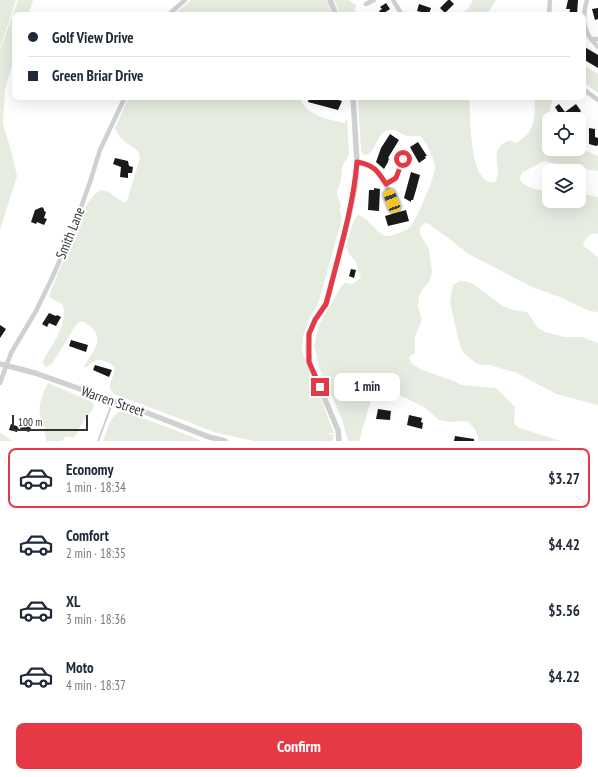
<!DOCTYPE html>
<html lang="en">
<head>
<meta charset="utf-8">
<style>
	:root { --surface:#fff; --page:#f6f6f7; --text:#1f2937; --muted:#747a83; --line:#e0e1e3; --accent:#e63946 }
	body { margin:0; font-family:"PT Sans Narrow",sans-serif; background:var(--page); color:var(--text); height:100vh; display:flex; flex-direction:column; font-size:15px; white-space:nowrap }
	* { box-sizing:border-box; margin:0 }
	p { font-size:13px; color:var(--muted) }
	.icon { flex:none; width:22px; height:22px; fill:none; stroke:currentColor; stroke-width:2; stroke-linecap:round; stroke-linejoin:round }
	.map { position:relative; height:441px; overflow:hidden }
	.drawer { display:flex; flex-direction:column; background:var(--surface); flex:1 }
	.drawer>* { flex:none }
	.hud { position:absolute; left:12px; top:12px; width:574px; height:88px; border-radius:8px; box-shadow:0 4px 16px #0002; display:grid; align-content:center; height:88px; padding:0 16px; background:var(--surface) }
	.controls { position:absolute; left:542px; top:112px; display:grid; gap:8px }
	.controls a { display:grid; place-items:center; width:44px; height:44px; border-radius:8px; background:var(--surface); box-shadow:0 4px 16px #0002; font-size:20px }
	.scale { position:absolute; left:12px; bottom:10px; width:76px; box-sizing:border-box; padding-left:4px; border:2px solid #333; border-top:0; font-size:11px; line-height:14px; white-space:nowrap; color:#333; -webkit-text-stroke:3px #fff; paint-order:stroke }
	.end { position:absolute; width:18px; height:18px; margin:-9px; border:5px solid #e63946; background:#fff; box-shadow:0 0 0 2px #fff }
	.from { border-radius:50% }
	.bubble { position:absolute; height:28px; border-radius:8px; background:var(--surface); box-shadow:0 4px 16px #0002; font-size:13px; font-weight:800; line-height:28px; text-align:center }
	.car { position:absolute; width:12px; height:24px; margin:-12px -6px; border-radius:5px; box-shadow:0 0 3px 1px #0007; background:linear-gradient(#f5c518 24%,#345 0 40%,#f5c518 0 76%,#345 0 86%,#f5c518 0) }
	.hud b { display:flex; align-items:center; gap:14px; height:38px; font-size:15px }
	.hud b+b { border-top:1px solid var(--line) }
	.hud i { width:10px; height:10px; background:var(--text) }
	ul { padding:7px 0 0; list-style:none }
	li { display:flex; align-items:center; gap:12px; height:60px; margin:0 8px 6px; padding:0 8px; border:2px solid transparent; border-radius:8px }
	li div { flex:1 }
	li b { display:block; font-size:15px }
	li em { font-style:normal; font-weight:800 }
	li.on { border-color:var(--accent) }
	li>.icon { width:36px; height:36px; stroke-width:1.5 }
	.primary-button { display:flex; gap:8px; margin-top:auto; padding:8px 16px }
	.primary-button a { flex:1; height:46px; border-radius:8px; background:var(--accent); color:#fff; font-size:16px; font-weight:800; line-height:46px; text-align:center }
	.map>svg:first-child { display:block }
</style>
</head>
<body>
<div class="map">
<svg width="598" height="441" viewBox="0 0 598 441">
	<rect width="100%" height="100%" fill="#fff"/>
	<g fill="#e6ecdf">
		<path d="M0 0H16L0 48Z"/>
		<path d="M18 0H33L28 15H15V55L5 89 3 124 12 154 17 176 0 230V50Z"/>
		<path d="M191 0H327L332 15H173Z"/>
		<path d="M334 0H349L356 5 354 15H340Z"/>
		<path d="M473 0H496L487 15H458L468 9Z"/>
		<path d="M583 65 598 74V93L583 82Z"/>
		<path d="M129 97H300C303 115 330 120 345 123L347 118 349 155 342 167 341 181 337 191V195L341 205 340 211 342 219 318 304 309 319 303 336 302 351 334 433H326L334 435 333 441H253L214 432 189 422 114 394C100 383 129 368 104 361 96 359 93 361 87 367H84C91 352 106 341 91 327 88 325 86 323 83 321L79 322 76 325 52 364 46 367 43 364V361C50 348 71 320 62 304L49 297 50 293 85 207 95 194 101 190 109 192 124 203 127 201 140 158C139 147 132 148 125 142 120 138 118 133 115 128Z"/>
		<path d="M358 97H469C471 113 468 187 495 182 504 167 486 151 509 140L516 143C537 130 534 119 535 97H553L549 114 551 119H549V149H579V148L598 156V171L576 168 544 161 523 172C522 173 520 178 520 178 520 187 542 191 549 191V201H579V193L598 197V234C591 232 586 238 583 244L585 247 598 257V312L589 311 560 297 532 287 467 253 451 240 429 224 425 223 420 227V234L429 249 432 272 429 282 422 290 419 296 418 307 422 320 415 336V353L409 357 412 364 422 370 454 381 461 385 496 388 513 405 515 408 514 423 519 428 561 441H479L475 429 467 421 450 422 439 420 424 407 395 393 374 390 359 441H348L342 419 319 367 314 346 319 325 342 285 345 283 352 284 361 278 356 262 349 254 346 246 352 225 357 215C370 217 377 237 389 236 392 236 407 230 409 228 416 222 436 174 435 166 433 155 427 145 421 136 416 135 412 137 408 136 402 135 397 129 391 130 375 130 379 151 366 155L362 154 361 150Z"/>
		<path d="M460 281C474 279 492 301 505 307 512 310 520 311 527 312L538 328 545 332 564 337H582L598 343V405L556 394 517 373 490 365H483L476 363 467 356 462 350 459 341 450 303 452 289 453 285Z"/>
		<path d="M48 383 92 402 94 405C92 413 86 417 82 424 78 429 78 434 73 438L66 436 62 441H46C46 433 43 427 41 420 37 406 42 395 48 383Z"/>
		<path d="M121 411 164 426 202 441H103C107 431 110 415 121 411Z"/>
		<path d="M0 432 12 441H0Z"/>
	</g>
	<g fill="#1a1a1a">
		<path d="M448 0H450L454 4 445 13 440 8Z"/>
		<path d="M568 0H578L577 15H569L570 9H566Z"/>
		<path d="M386 3 390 9 381 15 379 11 382 9 380 7Z"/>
		<path d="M419 4 431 8 429 14 417 11Z"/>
		<path d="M598 8V19L595 20 592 9Z"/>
		<path d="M583 46 598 55V68L583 59Z"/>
		<path d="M309 97H331V98L342 101 338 110 308 102Z"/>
		<path d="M559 104 565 112 576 104 581 111 579 113 580 115 574 119 572 117 569 119H560L556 114 558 112 555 107Z"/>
		<path d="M589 128 595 129V137L598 138V145L596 146 589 144Z"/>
		<path d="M390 134 399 140 388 158H389L388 162 384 169 376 162 381 148Z"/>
		<path d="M418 142 427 156H425L426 158 419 163 410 147Z"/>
		<path d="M115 158 128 161 129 166 133 167 132 173H128V178L120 177 121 167 113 164Z"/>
		<path d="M411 172 420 175 416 190 413 200H411V202L404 198Z"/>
		<path d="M374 188 380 189 379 211 368 210 369 190H374Z"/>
		<path d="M42 207 44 209V211L46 212 44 218 47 219 44 225 37 222 36 224 31 222 35 210Z"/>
		<path d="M406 210 409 221 388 226 385 216Z"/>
		<path d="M351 269 356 270 354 278 349 276Z"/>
		<path d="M49 313 56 316 57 315 61 317 56 326 49 323 47 327 42 324Z"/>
		<path d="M0 325 6 329 0 338Z"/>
		<path d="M71 340 88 345 86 352 69 346Z"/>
		<path d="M95 365 112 370 109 377 93 370Z"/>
		<path d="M378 409 391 411 390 420 376 419Z"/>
		<path d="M409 415 422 418 421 422 423 423 422 429 407 425Z"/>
		<path d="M23 420 33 423 29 432 20 429Z"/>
		<path d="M11 424 19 427 17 432 9 430Z"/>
		<path d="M455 436 474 439V441H454Z"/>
	</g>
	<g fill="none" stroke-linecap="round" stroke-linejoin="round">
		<path stroke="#d0d0d0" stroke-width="2" d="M98 441 113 401"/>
		<g stroke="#d0d0d0" stroke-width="4.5">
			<path d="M393 0 402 15"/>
			<path d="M587 0C583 14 582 27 591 39"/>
			<path d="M366 4 374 0"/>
			<path d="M168 15 185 0"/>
			<path d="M549 15 550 0"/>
			<path d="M598 39H591L598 47"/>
			<path d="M583 89 598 100"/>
			<path d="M357 162C381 166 385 181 392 201"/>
			<path d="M386 184 396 178 403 159"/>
			<path d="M0 383 11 353 36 311 53 276 74 227 90 182 100 150 125 97"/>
		</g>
		<g stroke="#d0d0d0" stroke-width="5.5">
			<path d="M330 0 336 15"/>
			<path d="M0 364 35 373 145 412 209 437 225 441"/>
			<path d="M339 441 338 430 309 362 308 347 309 334 315 320 326 304 349 216 355 187 357 162 353 97"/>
		</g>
	</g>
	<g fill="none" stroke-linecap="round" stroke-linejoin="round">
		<path stroke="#e63946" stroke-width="5" d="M320 387 309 362V334L315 320 326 304 329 293C340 250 353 207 357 162 374 165 377 170 386 184L396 178 403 159"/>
	</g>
	<g text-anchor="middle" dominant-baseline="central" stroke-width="4" stroke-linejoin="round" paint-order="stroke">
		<g font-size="14" fill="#333" stroke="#fff">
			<text transform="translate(70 233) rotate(-68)">Smith Lane</text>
			<text transform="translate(113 401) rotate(19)">Warren Street</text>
		</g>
	</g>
</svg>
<div class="controls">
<a><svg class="icon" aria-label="locate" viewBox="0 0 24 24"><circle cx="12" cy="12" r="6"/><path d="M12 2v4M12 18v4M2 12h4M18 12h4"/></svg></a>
<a><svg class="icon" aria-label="layers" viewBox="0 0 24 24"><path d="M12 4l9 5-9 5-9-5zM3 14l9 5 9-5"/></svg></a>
</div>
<div class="scale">100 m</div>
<i class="end from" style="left:403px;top:159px"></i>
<i class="end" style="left:320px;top:387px"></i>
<div class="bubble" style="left:334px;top:373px;width:66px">1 min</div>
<i class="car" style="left:392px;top:201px;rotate:339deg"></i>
<div class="hud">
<b><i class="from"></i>Golf View Drive</b>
<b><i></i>Green Briar Drive</b>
</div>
</div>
<section class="drawer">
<ul>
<li class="on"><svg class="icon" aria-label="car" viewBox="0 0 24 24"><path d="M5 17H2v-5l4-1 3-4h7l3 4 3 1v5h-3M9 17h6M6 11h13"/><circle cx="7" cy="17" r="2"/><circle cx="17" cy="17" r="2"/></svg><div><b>Economy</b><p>1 min · 18:34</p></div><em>$3.27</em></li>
<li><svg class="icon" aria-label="car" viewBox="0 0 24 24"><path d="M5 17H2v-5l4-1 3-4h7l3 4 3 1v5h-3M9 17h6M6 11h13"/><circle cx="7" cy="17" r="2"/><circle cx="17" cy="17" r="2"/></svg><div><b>Comfort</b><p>2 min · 18:35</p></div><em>$4.42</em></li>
<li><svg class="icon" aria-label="car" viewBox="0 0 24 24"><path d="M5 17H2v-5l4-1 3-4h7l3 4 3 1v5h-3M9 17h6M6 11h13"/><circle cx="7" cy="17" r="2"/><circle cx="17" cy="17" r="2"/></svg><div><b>XL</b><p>3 min · 18:36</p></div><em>$5.56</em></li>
<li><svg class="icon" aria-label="car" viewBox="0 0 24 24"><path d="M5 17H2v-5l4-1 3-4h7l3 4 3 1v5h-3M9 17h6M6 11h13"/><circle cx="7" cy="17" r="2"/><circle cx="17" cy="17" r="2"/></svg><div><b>Moto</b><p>4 min · 18:37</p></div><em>$4.22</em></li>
</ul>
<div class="primary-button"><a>Confirm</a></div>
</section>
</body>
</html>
